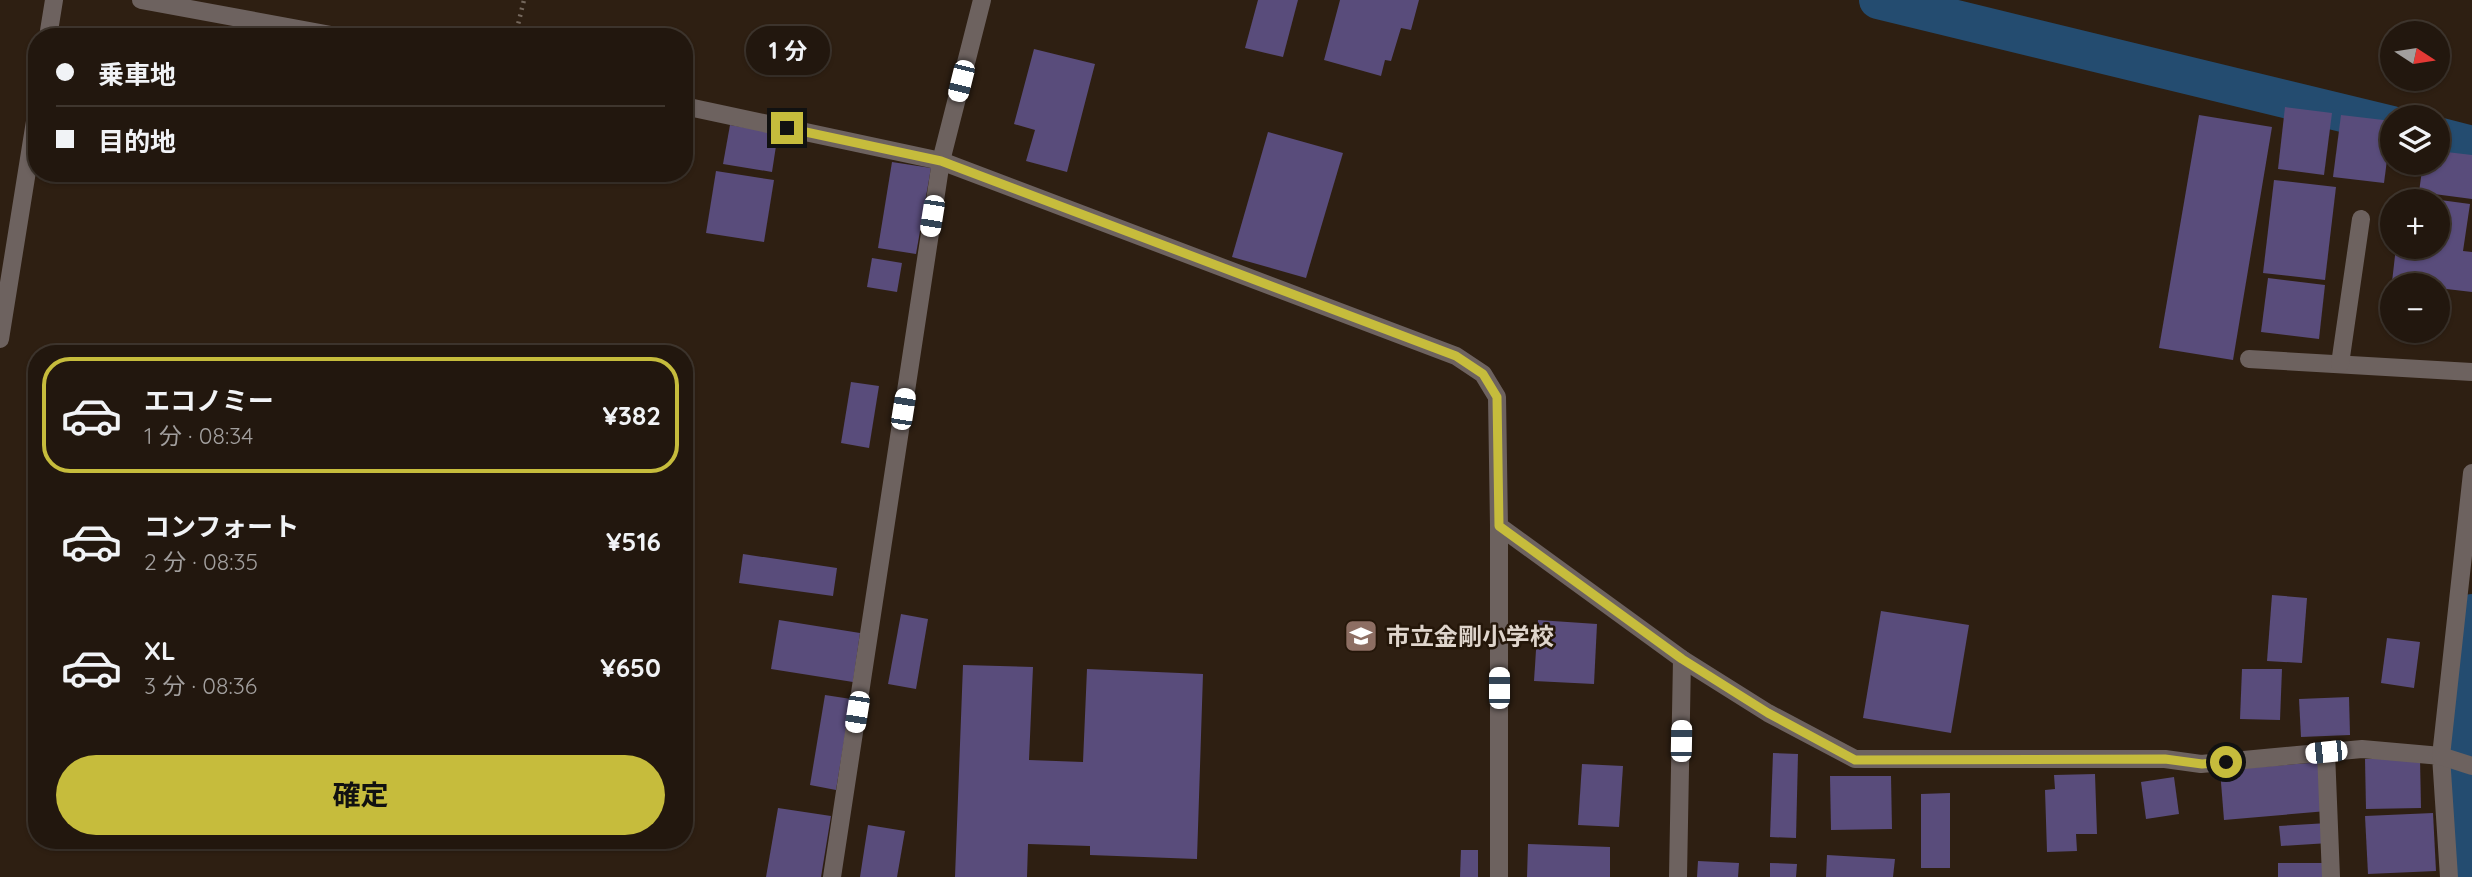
<!DOCTYPE html>
<html lang="ja">
<head>
<meta charset="utf-8">
<style>
	:root { --surface:#22170e; --page:#2e241c; --text:#f1f3f6; --muted:#a29f9e; --line:#3f362e; --accent:#c6bc3c }
	body { margin:0; font-family:Quicksand,"Noto Sans JP",sans-serif; background:var(--page); color:var(--text); height:100vh; display:flex; flex-direction:column; font-size:26px; white-space:nowrap }
	* { box-sizing:border-box; margin:0 }
	p { font-size:23px; color:var(--muted) }
	.icon { flex:none; width:38px; height:38px; fill:none; stroke:currentColor; stroke-width:2; stroke-linecap:round; stroke-linejoin:round }
	.map { position:relative; flex:1; overflow:hidden }
	.sheet { position:absolute; left:28px; top:345px; width:665px; height:504px; display:flex; flex-direction:column; background:var(--surface); border-radius:28px; box-shadow:0 2px 5px #0004,0 0 0 2px var(--line) }
	.sheet>* { flex:none }
	.banner { position:absolute; left:28px; top:28px; width:665px; height:154px; border-radius:28px; box-shadow:0 2px 5px #0004,0 0 0 2px var(--line); display:grid; align-content:center; height:154px; padding:0 28px; background:var(--surface) }
	.needle { width:46px; rotate:102deg }
	.controls { position:absolute; left:2380px; top:21px; display:grid; gap:14px }
	.controls a { display:grid; place-items:center; width:70px; height:70px; border-radius:50%; background:var(--surface); box-shadow:0 2px 5px #0004,0 0 0 2px var(--line); font-size:35px }
	.end { position:absolute; width:32px; height:32px; margin:-16px; border:9px solid #c6bc3c; background:#111; box-shadow:0 0 0 4px #111 }
	.from { border-radius:50% }
	.bubble { position:absolute; height:49px; border-radius:24px; background:var(--surface); box-shadow:0 2px 5px #0004,0 0 0 2px var(--line); font-size:23px; font-weight:700; line-height:49px; text-align:center }
	.car { position:absolute; width:21px; height:42px; margin:-21px -10px; border-radius:9px; box-shadow:0 0 5px 2px #0007; background:linear-gradient(#fff 24%,#345 0 40%,#fff 0 76%,#345 0 86%,#fff 0) }
	.banner b { display:flex; align-items:center; gap:24px; height:66px; font-size:26px }
	.banner b+b { border-top:2px solid var(--line) }
	.banner i { width:18px; height:18px; background:var(--text) }
	ul { padding:12px 0 0; list-style:none }
	li { display:flex; align-items:center; gap:21px; height:116px; margin:0 14px 10px; padding:0 14px; border:4px solid transparent; border-radius:28px }
	li div { flex:1 }
	li b { display:block; font-size:26px }
	li em { font-style:normal; font-weight:700 }
	li.active { border-color:var(--accent) }
	li>.icon { width:63px; height:63px; stroke-width:1.5 }
	.primary-button { display:flex; gap:14px; margin-top:auto; padding:14px 28px }
	.primary-button a { flex:1; height:80px; border-radius:42px; background:var(--accent); color:#111; font-size:28px; font-weight:700; line-height:80px; text-align:center }
	.map>svg:first-child { display:block }
</style>
</head>
<body>
<div class="map">
<svg width="2472" height="877" viewBox="0 0 2472 877">
	<rect width="100%" height="100%" fill="#2e1f12"/>
	<g fill="none" stroke-linecap="round" stroke-linejoin="round">
		<g stroke="#244c70" stroke-width="38">
			<path d="M1878 0 2392 125"/>
			<path d="M2438 136 2472 145"/>
			<path d="M2460 877 2456 759 2472 613"/>
		</g>
	</g>
	<g fill="#594c7b">
		<path d="M1258 0H1298L1283 57 1245 48Z"/>
		<path d="M1340 0H1419L1411 30 1401 28 1391 61 1385 60 1381 76 1324 60Z"/>
		<path d="M1034 49 1095 64 1067 172 1026 161 1035 130 1014 124Z"/>
		<path d="M2285 107 2332 113 2324 175 2278 169Z"/>
		<path d="M2199 115 2272 127 2233 360 2159 348Z"/>
		<path d="M2341 115 2392 121 2384 183 2333 177Z"/>
		<path d="M730 125 778 133 772 172 723 164Z"/>
		<path d="M1268 132 1343 153 1306 278 1232 257Z"/>
		<path d="M2438 151 2472 155V199L2419 192 2423 163H2438Z"/>
		<path d="M892 162 931 168 916 254 878 248Z"/>
		<path d="M716 171 774 180 764 242 706 233Z"/>
		<path d="M2274 180 2336 187 2325 280 2263 273Z"/>
		<path d="M2403 195 2470 204 2463 251 2472 252V292L2438 288V285L2392 282 2396 247H2438V201H2402Z"/>
		<path d="M872 258 902 263 897 292 867 287Z"/>
		<path d="M2268 278 2325 285 2319 339 2261 332Z"/>
		<path d="M851 382 879 386 869 448 841 443Z"/>
		<path d="M743 554 837 568 833 596 739 583Z"/>
		<path d="M2272 595 2307 598 2302 663 2267 661Z"/>
		<path d="M1881 611 1969 625 1951 733 1863 718Z"/>
		<path d="M901 614 928 619 916 689 888 684Z"/>
		<path d="M779 620 860 633 853 682 771 669Z"/>
		<path d="M1538 620 1597 624 1594 684 1534 681Z"/>
		<path d="M684 624 695 625 686 687H684Z"/>
		<path d="M2387 638 2420 642 2414 688 2381 683Z"/>
		<path d="M963 665 1033 667 1029 760 1083 762 1087 669 1203 674 1197 859 1090 855V846L1028 844 1027 877H955Z"/>
		<path d="M2242 669H2282L2280 720 2240 719Z"/>
		<path d="M825 695 851 699 836 790 810 785Z"/>
		<path d="M2349 697 2350 735 2301 737 2299 699Z"/>
		<path d="M1773 753 1798 754 1796 838 1770 837Z"/>
		<path d="M2420 758 2421 808 2366 809 2365 759Z"/>
		<path d="M2323 762 2327 811 2224 820 2220 770Z"/>
		<path d="M1582 764 1623 766 1619 827 1578 825Z"/>
		<path d="M2095 774 2097 834H2076L2077 851 2047 852 2045 790 2055 789 2054 775Z"/>
		<path d="M1830 776H1891L1892 829 1831 830Z"/>
		<path d="M2174 777 2179 814 2146 819 2141 782Z"/>
		<path d="M1950 793V868H1921V794Z"/>
		<path d="M778 808 831 816 821 877H766Z"/>
		<path d="M2433 813 2436 871 2368 874 2365 816Z"/>
		<path d="M2328 823 2329 843 2281 846 2279 826Z"/>
		<path d="M868 825 905 831 897 877H860Z"/>
		<path d="M1528 844 1610 847V877H1527Z"/>
		<path d="M1461 850H1478V877H1460Z"/>
		<path d="M1827 855 1895 859 1893 877H1826Z"/>
		<path d="M1698 861 1739 863 1738 877H1697Z"/>
		<path d="M1770 863 1797 864 1796 877H1770Z"/>
		<rect x="2278" y="863" width="48" height="14"/>
	</g>
	<g fill="none" stroke-linecap="round" stroke-linejoin="round">
		<path stroke="#75685d" stroke-width="4.5" stroke-dasharray="2 5" stroke-linecap="butt" d="M515 37 524 0"/>
		<g stroke="#6d625f" stroke-width="18">
			<path d="M141 0 342 37"/>
			<path d="M48 37 54 0"/>
			<path d="M684 106 941 161 1456 356 1483 374 1497 397 1499 526 1682 659 1768 713 1855 759H2165L2201 764 2362 749 2441 756 2449 877"/>
			<path d="M0 339 37 109"/>
			<path d="M2249 359 2472 372"/>
			<path d="M2340 364 2361 219"/>
			<path d="M2472 473 2441 756 2472 766"/>
			<path d="M2326 752 2331 877"/>
			<path d="M832 877 941 161 982 0"/>
			<path d="M1499 877V526"/>
			<path d="M1678 877 1682 659"/>
		</g>
	</g>
	<g fill="none" stroke-linecap="round" stroke-linejoin="round">
		<path stroke="#c6bc3c" stroke-width="9" d="M787 128 941 161 1456 356 1483 374 1497 397 1499 526 1682 659 1768 713 1855 760 2165 759 2202 764 2226 762"/>
	</g>
	<defs>
		<symbol id="school-square" viewBox="-11 -11 22 22"><rect x="-9" y="-9" width="18" height="18" rx="4" fill="#8d6e63" stroke="#241609"/><path d="M0-5L7-2L0 1L-7-2ZM-4 1L0 2.5L4 1V4Q0 6-4 4Z" fill="#fff"/></symbol>
	</defs>
	<g fill-rule="evenodd">
		<use href="#school-square" x="1342" y="617" width="38" height="38"/>
	</g>
	<g text-anchor="middle" dominant-baseline="central" stroke-width="5" stroke-linejoin="round" paint-order="stroke">
		<g font-size="24" font-weight="bold" fill="#dfd5cc" stroke="#241609" text-anchor="start">
			<text x="1386" y="636">市立金剛小学校</text>
		</g>
	</g>
</svg>
<div class="controls">
<a><svg class="needle" viewBox="-14 -14 28 28"><path d="M0-13l5 13h-10z" fill="#e53935"/><path d="M0 13l5-13h-10z" fill="#a29f9e"/></svg></a>
<a><svg class="icon" aria-label="layers" viewBox="0 0 24 24"><path d="M12 4l9 5-9 5-9-5zM3 14l9 5 9-5"/></svg></a>
<a>+</a>
<a>−</a>
</div>
<i class="end from" style="left:2226px;top:762px"></i>
<i class="end" style="left:787px;top:128px"></i>
<div class="bubble" style="left:746px;top:26px;width:84px">1 分</div>
<i class="car" style="left:961px;top:81px;rotate:194deg"></i>
<i class="car" style="left:932px;top:216px;rotate:189deg"></i>
<i class="car" style="left:903px;top:409px;rotate:9deg"></i>
<i class="car" style="left:1499px;top:688px;rotate:0deg"></i>
<i class="car" style="left:857px;top:712px;rotate:189deg"></i>
<i class="car" style="left:1681px;top:741px;rotate:1deg"></i>
<i class="car" style="left:2326px;top:752px;rotate:264deg"></i>
<div class="banner">
<b><i class="from"></i>乗車地</b>
<b><i></i>目的地</b>
</div>
<section class="sheet">
<ul>
<li class="active"><svg class="icon" aria-label="car" viewBox="0 0 24 24"><path d="M5 17H2v-5l4-1 3-4h7l3 4 3 1v5h-3M9 17h6M6 11h13"/><circle cx="7" cy="17" r="2"/><circle cx="17" cy="17" r="2"/></svg><div><b>エコノミー</b><p>1 分 · 08:34</p></div><em>¥382</em></li>
<li><svg class="icon" aria-label="car" viewBox="0 0 24 24"><path d="M5 17H2v-5l4-1 3-4h7l3 4 3 1v5h-3M9 17h6M6 11h13"/><circle cx="7" cy="17" r="2"/><circle cx="17" cy="17" r="2"/></svg><div><b>コンフォート</b><p>2 分 · 08:35</p></div><em>¥516</em></li>
<li><svg class="icon" aria-label="car" viewBox="0 0 24 24"><path d="M5 17H2v-5l4-1 3-4h7l3 4 3 1v5h-3M9 17h6M6 11h13"/><circle cx="7" cy="17" r="2"/><circle cx="17" cy="17" r="2"/></svg><div><b>XL</b><p>3 分 · 08:36</p></div><em>¥650</em></li>
</ul>
<div class="primary-button"><a>確定</a></div>
</section>
</div>
</body>
</html>
